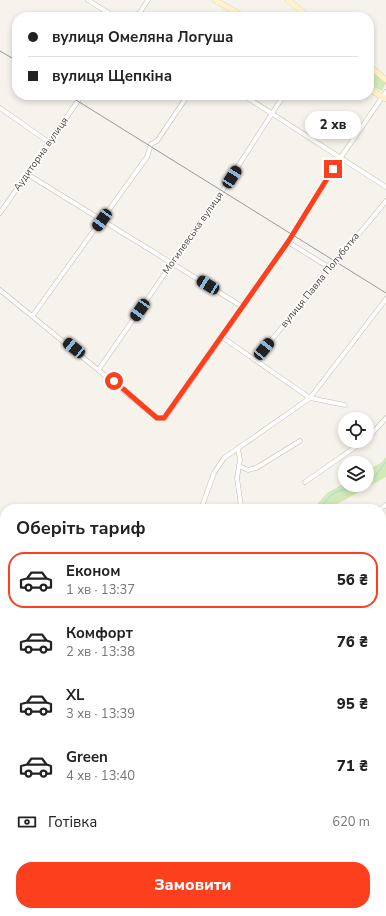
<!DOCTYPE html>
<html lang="uk">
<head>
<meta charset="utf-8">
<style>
	:root { --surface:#fff; --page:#f6f6f6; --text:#222; --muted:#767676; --line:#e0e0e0; --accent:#fc3f1d }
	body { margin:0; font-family:"Nunito Sans",sans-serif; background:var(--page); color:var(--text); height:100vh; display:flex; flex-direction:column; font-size:15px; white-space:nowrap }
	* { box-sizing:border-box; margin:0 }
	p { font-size:13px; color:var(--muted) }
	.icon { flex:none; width:22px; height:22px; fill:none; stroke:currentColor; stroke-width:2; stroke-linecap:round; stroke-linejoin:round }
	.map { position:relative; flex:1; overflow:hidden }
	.side { position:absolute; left:0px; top:504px; width:386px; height:412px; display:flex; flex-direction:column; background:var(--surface); border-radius:16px 16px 0 0; box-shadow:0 2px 6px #0003 }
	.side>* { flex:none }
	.guide { position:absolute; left:12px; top:12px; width:362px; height:88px; border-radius:16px; box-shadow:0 2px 6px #0003; display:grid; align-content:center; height:88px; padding:0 16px; background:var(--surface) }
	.fabs { position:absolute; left:338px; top:412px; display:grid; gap:8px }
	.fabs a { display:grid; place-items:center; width:36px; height:36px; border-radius:50%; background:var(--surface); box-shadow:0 2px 6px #0003; font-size:20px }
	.end { position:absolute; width:18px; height:18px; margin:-9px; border:5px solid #fc3f1d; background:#fff; box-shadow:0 0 0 2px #fff }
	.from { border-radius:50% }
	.bubble { position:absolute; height:28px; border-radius:14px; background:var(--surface); box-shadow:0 2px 6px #0003; font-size:13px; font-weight:800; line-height:28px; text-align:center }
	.car { position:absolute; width:12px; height:24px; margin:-12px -6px; border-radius:5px; box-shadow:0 0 3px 1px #0007; background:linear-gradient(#222 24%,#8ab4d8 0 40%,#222 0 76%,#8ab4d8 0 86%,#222 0) }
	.guide b { display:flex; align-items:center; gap:14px; height:38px; font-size:15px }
	.guide b+b { border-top:1px solid var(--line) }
	.guide i { width:10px; height:10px; background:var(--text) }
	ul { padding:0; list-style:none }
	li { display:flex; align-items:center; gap:12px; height:56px; margin:0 8px 6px; padding:0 8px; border:2px solid transparent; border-radius:16px }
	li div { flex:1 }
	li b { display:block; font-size:15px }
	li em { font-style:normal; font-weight:800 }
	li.selected { border-color:var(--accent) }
	li>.icon { width:36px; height:36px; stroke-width:1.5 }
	h2 { padding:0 16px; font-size:18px; line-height:48px }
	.pay { display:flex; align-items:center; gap:10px; height:44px; padding:0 16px; font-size:15px }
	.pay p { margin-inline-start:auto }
	.button { display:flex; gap:8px; margin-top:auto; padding:8px 16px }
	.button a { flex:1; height:46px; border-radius:16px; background:var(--accent); color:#fff; font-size:16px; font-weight:800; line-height:46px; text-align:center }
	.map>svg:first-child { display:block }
</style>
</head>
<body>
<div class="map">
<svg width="386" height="916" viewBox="0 0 386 916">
	<rect width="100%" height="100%" fill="#f6f3ec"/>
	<g fill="#d2eab5">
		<path d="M369 68 386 83 382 91 369 85Z"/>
		<path d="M386 457V477L339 503 336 509H313L327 493 345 483V485H367V471L382 462Z"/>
		<path d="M5 786V846L0 850V789Z"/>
	</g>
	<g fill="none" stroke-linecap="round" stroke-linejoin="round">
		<g stroke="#a9d4f2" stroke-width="1">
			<path d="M367 480 373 479 386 462"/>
			<path d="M319 509C330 496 335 488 353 490L356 485"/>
			<path d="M0 819 5 816"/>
		</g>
		<defs>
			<g id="street">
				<path d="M88 0 115 17"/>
				<path d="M137 17 148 0"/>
				<path d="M243 95 386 187"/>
				<path d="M0 108 50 143"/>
				<path d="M27 174 243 307"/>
				<path d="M0 213 82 95"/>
				<path d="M288 242 330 268"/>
				<path d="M0 290 157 418H165L288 242 341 157 386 92"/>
				<path d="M33 315 147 157 151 144 157 141 188 95"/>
				<path d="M222 337 310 398 345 405"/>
				<path d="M255 360 386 201"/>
				<path d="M99 369 222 191 284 95"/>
				<path d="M367 439 386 418"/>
				<path d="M238 448 240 460 237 478 241 506 243 509"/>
				<path d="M239 466 248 470 256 468 300 441"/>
				<path d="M305 482 364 441"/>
				<path d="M201 509 214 473 224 458 310 398 386 299"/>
				<path d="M380 509 386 505"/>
				<path d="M381 585 386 582"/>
				<path d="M0 613 5 618"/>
				<path d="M0 678 5 683"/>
				<path d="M0 700 5 693"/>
				<path d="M0 714 5 717"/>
				<path d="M0 736 5 737"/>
				<path d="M0 747 5 742"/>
				<path d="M381 775 386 759"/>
				<path d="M381 846 386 836"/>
				<path d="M0 873 5 869"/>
				<path d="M145 911 152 916"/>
				<path d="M234 911 238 916"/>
				<path d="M280 916 278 915 280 911"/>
				<path d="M297 916 300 911"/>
				<path d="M349 916 351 911"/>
			</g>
			<g id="secondary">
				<path d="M215 0 244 17"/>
				<path d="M288 0 309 17"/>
				<path d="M369 66 386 80"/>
				<path d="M369 89 386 99"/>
			</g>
		</defs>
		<use href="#street" stroke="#c2bbae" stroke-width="5"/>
		<use href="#secondary" stroke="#d6c79b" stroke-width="6"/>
		<use href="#street" stroke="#fff" stroke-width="4"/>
		<use href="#secondary" stroke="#fff3cd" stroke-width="5.5"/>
		<g stroke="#9a9a9a" stroke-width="1">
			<path d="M0 51 17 61"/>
			<path d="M68 95 386 293"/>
		</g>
	</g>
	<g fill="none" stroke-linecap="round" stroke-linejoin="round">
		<path stroke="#fc3f1d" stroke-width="5" d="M114 381 157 418H164L288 242 333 169"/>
	</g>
	<g text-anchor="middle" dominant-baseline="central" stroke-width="3" stroke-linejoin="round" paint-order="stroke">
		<g font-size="10" fill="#4b4439" stroke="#fff">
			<text transform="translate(41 154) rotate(-55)">Аудиторна вулиця</text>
			<text transform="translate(193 233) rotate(-55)">Могилевська вулиця</text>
			<text transform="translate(320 280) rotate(-51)">вулиця Павла Полуботка</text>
		</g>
	</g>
</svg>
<div class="fabs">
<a><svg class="icon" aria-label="locate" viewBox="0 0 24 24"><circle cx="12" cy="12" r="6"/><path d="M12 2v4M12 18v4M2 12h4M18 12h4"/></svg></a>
<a><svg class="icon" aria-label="layers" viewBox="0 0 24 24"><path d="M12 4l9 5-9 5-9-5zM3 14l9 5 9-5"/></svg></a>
</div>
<i class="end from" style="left:114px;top:381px"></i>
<i class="end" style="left:333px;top:169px"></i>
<div class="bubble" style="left:305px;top:111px;width:56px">2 хв</div>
<i class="car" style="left:232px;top:177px;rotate:33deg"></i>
<i class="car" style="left:102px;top:220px;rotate:216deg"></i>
<i class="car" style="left:208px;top:285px;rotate:302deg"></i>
<i class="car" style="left:140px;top:310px;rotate:215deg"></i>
<i class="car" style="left:74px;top:348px;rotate:309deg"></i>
<i class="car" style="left:264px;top:349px;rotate:39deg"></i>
<div class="guide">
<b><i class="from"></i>вулиця Омеляна Логуша</b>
<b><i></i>вулиця Щепкіна</b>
</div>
<section class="side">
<h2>Оберіть тариф</h2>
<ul>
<li class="selected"><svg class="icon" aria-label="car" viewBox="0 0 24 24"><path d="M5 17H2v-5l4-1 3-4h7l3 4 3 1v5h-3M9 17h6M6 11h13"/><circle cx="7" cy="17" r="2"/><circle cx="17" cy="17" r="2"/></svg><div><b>Економ</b><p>1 хв · 13:37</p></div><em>56 ₴</em></li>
<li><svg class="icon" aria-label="car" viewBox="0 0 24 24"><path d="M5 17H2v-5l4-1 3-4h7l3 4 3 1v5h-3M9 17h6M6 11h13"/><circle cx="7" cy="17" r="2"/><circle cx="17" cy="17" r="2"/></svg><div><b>Комфорт</b><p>2 хв · 13:38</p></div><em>76 ₴</em></li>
<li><svg class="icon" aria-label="car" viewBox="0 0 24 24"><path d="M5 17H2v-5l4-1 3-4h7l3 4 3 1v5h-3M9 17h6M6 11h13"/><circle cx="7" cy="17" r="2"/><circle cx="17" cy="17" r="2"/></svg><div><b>XL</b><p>3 хв · 13:39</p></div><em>95 ₴</em></li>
<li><svg class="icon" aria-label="car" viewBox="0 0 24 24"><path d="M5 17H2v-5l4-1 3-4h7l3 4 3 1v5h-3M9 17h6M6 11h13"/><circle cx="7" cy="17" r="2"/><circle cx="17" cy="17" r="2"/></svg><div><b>Green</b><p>4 хв · 13:40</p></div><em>71 ₴</em></li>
</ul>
<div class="pay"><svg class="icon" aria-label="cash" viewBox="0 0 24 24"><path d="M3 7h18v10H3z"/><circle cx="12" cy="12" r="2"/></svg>Готівка<p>620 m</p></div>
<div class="button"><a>Замовити</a></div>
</section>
</div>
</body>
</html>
